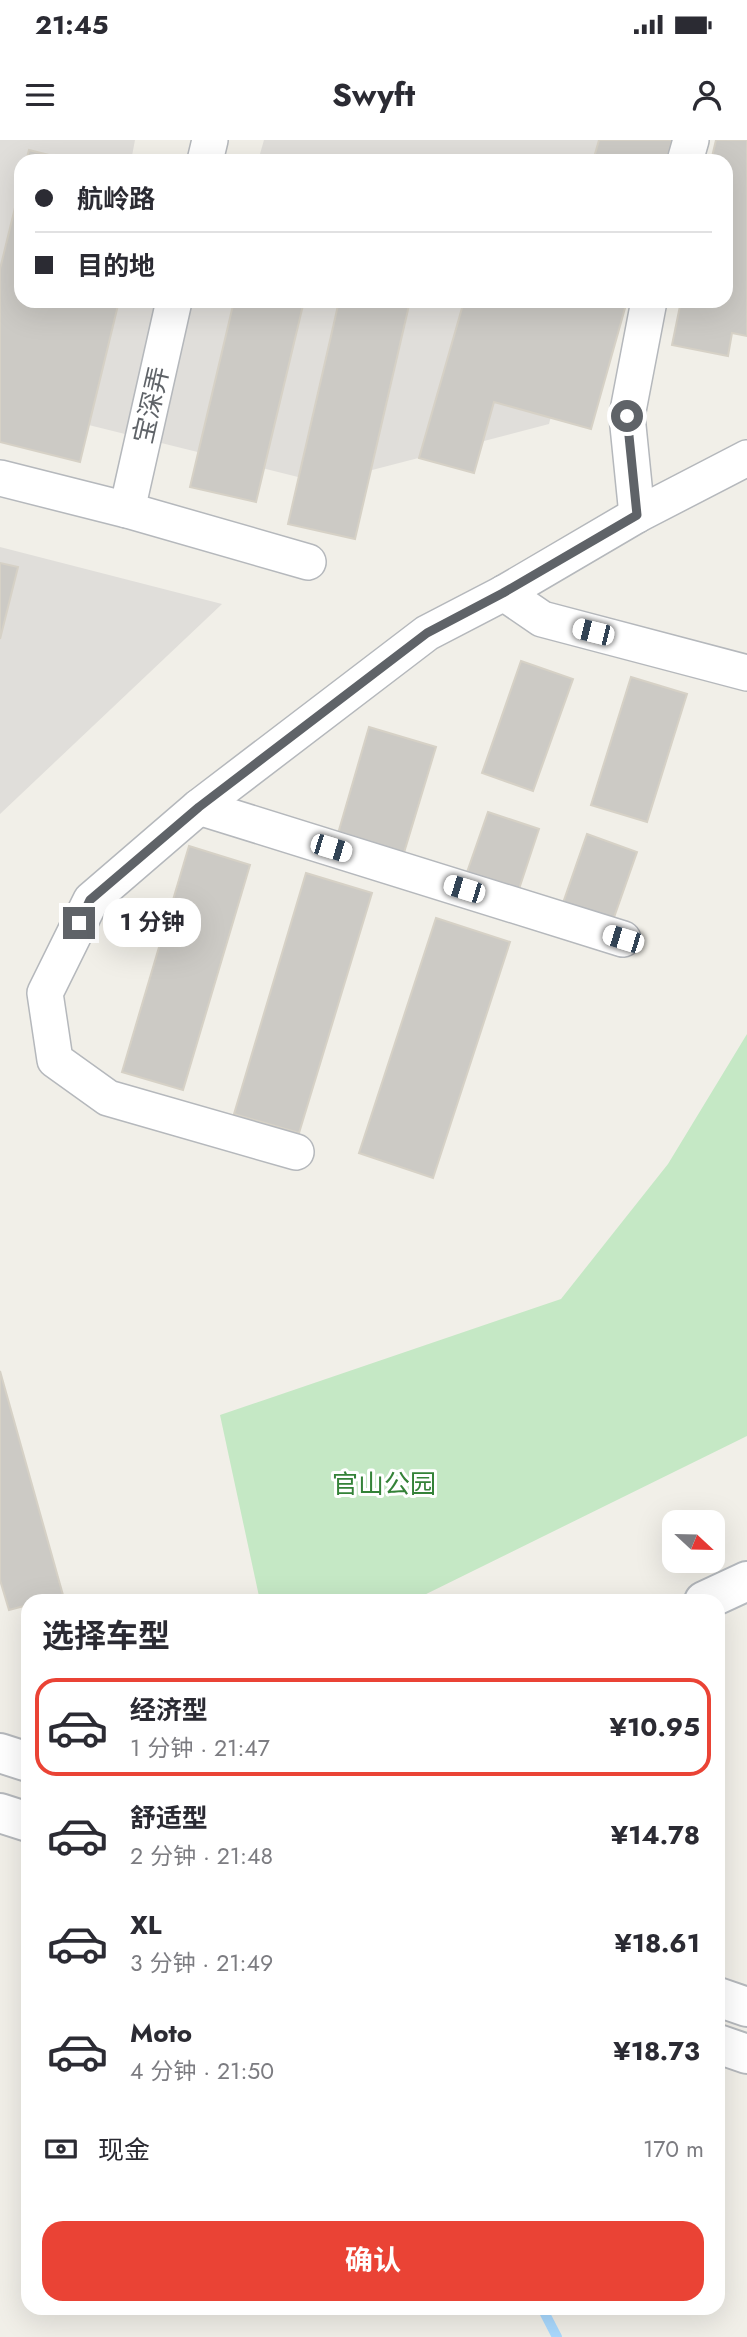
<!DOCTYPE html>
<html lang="zh">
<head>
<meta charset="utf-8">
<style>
	:root { --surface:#fff; --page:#f7f7f7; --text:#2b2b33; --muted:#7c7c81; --line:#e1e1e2; --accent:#ea4335 }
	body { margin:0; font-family:Jost,"Noto Sans SC",sans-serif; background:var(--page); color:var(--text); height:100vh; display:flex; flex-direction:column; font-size:26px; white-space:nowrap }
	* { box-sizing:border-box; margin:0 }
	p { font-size:23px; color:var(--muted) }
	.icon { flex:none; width:38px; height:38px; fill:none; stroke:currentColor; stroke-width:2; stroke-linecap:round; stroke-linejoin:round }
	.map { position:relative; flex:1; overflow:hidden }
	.sheet { position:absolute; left:21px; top:1454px; width:704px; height:721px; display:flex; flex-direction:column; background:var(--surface); border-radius:21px; box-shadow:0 7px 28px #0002 }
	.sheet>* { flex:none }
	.guide { position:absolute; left:14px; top:14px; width:719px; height:154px; border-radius:21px; box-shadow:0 7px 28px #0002; display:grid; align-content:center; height:154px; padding:0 21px; background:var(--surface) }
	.needle { width:46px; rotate:112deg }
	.buttons { position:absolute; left:662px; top:1370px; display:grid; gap:14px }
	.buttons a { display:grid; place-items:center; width:63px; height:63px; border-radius:14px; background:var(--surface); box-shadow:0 7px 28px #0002; font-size:35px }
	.end { position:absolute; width:32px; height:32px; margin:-16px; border:9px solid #5f6368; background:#fff; box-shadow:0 0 0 4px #fff }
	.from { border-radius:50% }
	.bubble { position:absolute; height:49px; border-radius:21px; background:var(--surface); box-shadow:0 7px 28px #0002; font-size:23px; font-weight:700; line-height:49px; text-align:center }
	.car { position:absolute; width:21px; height:42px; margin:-21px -10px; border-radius:9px; box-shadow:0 0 5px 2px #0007; background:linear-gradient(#fff 24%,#345 0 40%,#fff 0 76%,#345 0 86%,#fff 0) }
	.guide b { display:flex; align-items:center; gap:24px; height:66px; font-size:26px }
	.guide b+b { border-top:2px solid var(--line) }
	.guide i { width:18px; height:18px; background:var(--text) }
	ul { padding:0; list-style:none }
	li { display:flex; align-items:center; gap:21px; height:98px; margin:0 14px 10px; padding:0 7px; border:4px solid transparent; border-radius:21px }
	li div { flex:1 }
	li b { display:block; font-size:26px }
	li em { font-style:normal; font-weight:700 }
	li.selected { border-color:var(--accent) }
	li>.icon { width:63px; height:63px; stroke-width:1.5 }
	h2 { padding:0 21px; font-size:32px; line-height:84px }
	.pay { display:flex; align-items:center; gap:18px; height:77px; padding:0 21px; font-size:26px }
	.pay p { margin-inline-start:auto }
	.cta { display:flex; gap:14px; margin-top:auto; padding:14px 21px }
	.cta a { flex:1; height:80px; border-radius:21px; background:var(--accent); color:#fff; font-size:28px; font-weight:700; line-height:80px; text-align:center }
	.status { display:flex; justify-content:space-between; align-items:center; height:49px; padding:0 35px; background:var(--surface); direction:ltr }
	.status svg { height:19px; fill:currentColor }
	header { display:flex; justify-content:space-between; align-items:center; height:91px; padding:0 21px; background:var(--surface); font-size:32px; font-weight:700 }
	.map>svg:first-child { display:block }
</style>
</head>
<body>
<div class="status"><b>21:45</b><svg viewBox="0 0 49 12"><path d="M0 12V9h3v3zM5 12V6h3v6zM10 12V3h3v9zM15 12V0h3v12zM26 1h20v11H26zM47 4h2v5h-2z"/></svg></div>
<header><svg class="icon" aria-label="menu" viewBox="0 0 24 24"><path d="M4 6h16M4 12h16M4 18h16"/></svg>Swyft<svg class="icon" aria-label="person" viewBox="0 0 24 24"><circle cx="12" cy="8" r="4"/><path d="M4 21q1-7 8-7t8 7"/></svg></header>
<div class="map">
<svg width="747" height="2197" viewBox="0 0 747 2197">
	<rect width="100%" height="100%" fill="#f1efe8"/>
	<g fill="#e0deda">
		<path d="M0 0H135L131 21H21V161H580L549 284 322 343 0 263Z"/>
		<path d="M264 0H619L614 21H258Z"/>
		<path d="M0 407 222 464 0 674Z"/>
	</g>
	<path fill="#c5e8c5" d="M747 894V1296L412 1461H260L220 1275 561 1159 668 1024Z"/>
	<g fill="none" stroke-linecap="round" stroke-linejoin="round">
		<path stroke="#aadaff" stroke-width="10" d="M542 2168 557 2197"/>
	</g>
	<g fill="#cccac5" stroke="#d6d1c6" stroke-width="2">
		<path d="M599 0H672L666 21H593Z"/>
		<path d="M716 0H747V196L732 193 728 216 672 205 681 161H726V21H711Z"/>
		<path d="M29 10 73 21H26Z"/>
		<path d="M21 43V161H119L80 322 0 302V129Z"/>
		<path d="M234 161H304L256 362 190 347Z"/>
		<path d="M339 161H410L355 399 288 384Z"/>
		<path d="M464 161H627L591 289 494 262 474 333 419 318Z"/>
		<path d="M0 423 18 427 0 499Z"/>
		<path d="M521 521 573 539 533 651 482 633Z"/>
		<path d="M631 537 687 554 647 682 591 665Z"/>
		<path d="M369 587 436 607 403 716 337 697Z"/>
		<path d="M488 672 539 689 517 755 465 738Z"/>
		<path d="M587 694 637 712 612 783 562 766Z"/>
		<path d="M189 706 250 725 183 950 122 932Z"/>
		<path d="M306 733 372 753 299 993 234 974Z"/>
		<path d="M436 778 510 802 433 1038 359 1013Z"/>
		<path d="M0 1231 63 1455 40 1461H28V1465L9 1470 0 1440Z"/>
	</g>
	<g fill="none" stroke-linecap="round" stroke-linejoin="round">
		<defs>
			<g id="minor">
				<path d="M205 21 210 0"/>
				<path d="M685 21 691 0"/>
				<path d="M0 338 127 370 308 422"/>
				<path d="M127 370 174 161"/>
				<path d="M637 375 627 276 649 161"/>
				<path d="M504 453 542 479 747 533"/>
				<path d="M199 667 623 799"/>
				<path d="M296 1012 108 958 55 920 45 853 91 760 199 667 427 493 504 453 637 375 747 318"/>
			</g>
			<g id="tertiary">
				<path d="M0 1613 28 1622"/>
				<path d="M0 1673 28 1682"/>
				<path d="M718 1857 747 1867"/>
				<path d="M718 1904 747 1914"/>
			</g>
			<path id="secondary" d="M704 1461 747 1441"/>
		</defs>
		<use href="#minor" stroke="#b5b8bc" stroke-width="38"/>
		<use href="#tertiary" stroke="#b5b8bc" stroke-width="42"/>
		<use href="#secondary" stroke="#b6babf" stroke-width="42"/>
		<use href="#minor" stroke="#fff" stroke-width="35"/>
		<use href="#tertiary" stroke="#fff" stroke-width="38"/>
		<use href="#secondary" stroke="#fff" stroke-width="38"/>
	</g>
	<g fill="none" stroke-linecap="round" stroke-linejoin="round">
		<path stroke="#5f6368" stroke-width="9" d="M79 783 90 760 199 667 427 493 503 453 637 375 627 276"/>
	</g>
	<g text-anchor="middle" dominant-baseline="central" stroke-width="6" stroke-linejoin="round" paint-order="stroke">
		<g font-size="26" fill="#5f6368" stroke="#fff">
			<text transform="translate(151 265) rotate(-77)">宝深弄</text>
		</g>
		<g font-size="26" fill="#348238" stroke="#fff">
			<text x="384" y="1344">官山公园</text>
		</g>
	</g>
</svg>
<div class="buttons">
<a><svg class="needle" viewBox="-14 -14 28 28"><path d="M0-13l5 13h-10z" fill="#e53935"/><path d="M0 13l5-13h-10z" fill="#7c7c81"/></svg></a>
</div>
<i class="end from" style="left:627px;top:276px"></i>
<i class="end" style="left:79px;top:783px"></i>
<div class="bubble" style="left:103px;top:758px;width:98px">1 分钟</div>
<i class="car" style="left:593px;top:492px;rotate:284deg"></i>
<i class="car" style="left:331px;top:708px;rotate:107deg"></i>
<i class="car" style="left:464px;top:749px;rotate:287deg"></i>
<i class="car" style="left:623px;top:799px;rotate:287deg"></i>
<div class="guide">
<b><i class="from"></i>航岭路</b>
<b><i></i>目的地</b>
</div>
<section class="sheet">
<h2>选择车型</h2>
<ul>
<li class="selected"><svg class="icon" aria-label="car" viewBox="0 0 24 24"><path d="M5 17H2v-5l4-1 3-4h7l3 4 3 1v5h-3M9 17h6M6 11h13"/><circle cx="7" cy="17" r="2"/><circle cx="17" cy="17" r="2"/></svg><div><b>经济型</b><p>1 分钟 · 21:47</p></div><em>¥10.95</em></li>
<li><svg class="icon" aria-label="car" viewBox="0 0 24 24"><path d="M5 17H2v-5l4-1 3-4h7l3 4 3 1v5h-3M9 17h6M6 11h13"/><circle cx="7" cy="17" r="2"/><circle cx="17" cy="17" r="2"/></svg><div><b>舒适型</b><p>2 分钟 · 21:48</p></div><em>¥14.78</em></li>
<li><svg class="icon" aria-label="car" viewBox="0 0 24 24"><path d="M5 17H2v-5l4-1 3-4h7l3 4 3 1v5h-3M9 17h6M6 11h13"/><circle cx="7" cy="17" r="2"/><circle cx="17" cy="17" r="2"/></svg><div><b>XL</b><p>3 分钟 · 21:49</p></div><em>¥18.61</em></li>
<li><svg class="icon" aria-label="car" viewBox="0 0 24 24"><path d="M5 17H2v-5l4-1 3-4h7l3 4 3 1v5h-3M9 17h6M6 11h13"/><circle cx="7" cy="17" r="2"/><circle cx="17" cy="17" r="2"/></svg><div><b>Moto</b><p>4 分钟 · 21:50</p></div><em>¥18.73</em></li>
</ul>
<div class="pay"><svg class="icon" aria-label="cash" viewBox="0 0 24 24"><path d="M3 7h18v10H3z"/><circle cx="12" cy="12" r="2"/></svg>现金<p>170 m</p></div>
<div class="cta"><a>确认</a></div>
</section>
</div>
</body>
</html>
